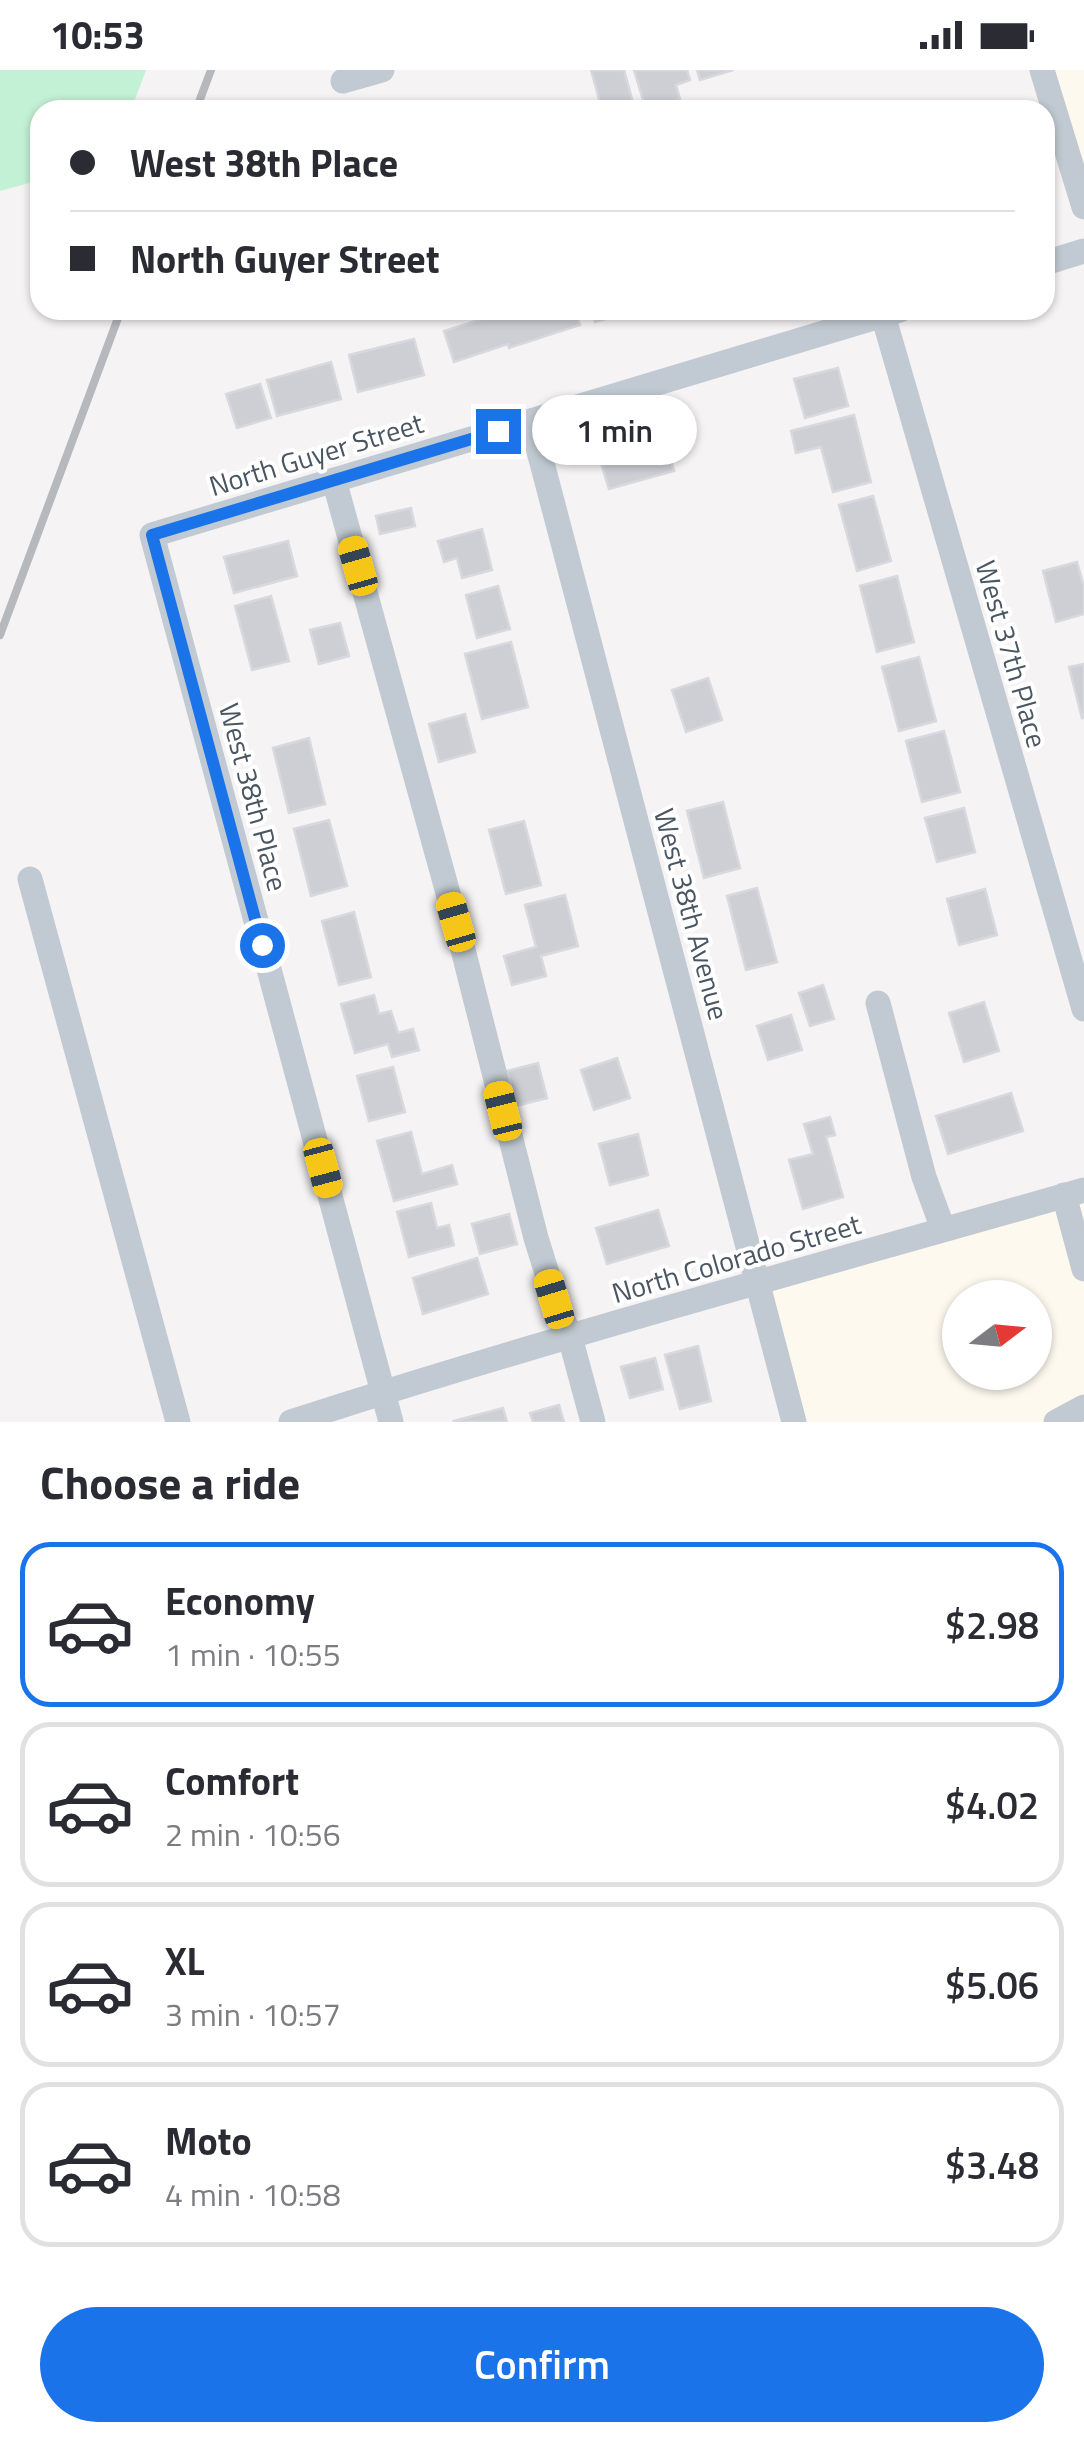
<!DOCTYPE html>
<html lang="en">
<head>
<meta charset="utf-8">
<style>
	:root { --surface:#fff; --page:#f7f7f7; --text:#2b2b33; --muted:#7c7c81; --line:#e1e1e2; --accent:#1a73e8 }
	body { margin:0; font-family:"Titillium Web",sans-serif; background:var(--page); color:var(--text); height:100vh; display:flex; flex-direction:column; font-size:38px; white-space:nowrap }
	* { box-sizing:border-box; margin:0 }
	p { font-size:32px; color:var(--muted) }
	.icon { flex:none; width:55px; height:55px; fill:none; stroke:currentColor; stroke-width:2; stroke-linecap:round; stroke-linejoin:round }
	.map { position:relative; height:1352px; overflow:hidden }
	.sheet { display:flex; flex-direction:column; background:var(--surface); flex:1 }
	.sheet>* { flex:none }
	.hud { position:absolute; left:30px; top:30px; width:1025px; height:220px; border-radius:30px; box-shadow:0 2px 8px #0004; display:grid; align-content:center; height:220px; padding:0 40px; background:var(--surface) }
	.needle { width:65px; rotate:74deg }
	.controls { position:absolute; left:942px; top:1210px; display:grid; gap:20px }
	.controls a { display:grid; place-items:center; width:110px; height:110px; border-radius:50%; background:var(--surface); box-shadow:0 2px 8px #0004; font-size:50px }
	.end { position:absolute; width:45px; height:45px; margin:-22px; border:12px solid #1a73e8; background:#fff; box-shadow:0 0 0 5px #fff }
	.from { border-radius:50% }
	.bubble { position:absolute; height:70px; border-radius:35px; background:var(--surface); box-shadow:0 2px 8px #0004; font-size:32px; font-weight:600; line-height:70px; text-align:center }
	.car { position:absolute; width:30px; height:60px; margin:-30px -15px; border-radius:12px; box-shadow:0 0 8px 2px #0007; background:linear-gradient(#f5c518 24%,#345 0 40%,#f5c518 0 76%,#345 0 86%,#f5c518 0) }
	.hud b { display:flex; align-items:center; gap:35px; height:95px; font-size:38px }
	.hud b+b { border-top:2px solid var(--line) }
	.hud i { width:25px; height:25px; background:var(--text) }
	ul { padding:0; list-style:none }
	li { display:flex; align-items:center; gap:30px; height:165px; margin:0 20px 15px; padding:0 20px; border:5px solid var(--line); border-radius:30px }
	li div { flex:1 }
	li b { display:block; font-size:38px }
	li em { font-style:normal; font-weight:600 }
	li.on { border-color:var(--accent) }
	li>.icon { width:90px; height:90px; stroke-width:1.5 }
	h2 { padding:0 40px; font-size:45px; line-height:120px }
	.primary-button { display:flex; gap:20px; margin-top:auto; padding:20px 40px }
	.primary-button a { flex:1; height:115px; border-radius:60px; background:var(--accent); color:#fff; font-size:40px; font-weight:600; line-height:115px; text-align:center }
	.status { display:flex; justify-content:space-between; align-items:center; height:70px; padding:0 50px; background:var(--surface); direction:ltr }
	.status svg { height:28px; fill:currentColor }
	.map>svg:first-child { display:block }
</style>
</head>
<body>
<div class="status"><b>10:53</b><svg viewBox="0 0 49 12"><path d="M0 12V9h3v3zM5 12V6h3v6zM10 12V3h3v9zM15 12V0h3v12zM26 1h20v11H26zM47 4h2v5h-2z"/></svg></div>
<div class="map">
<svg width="1084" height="1352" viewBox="0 0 1084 1352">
	<rect width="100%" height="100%" fill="#f5f3f3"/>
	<g fill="#fdf9ef" fill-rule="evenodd">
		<path d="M1054 0H1084V113Z"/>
		<path d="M1084 1124V1352H805L770 1218ZM960 1228H1035V1302H960Z"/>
	</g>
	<path fill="#c3f1d5" d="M0 0H146L131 40H40V110L0 121Z"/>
	<g fill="#cdcfd5" stroke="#d7d9de" stroke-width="2.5">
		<path d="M591 0H624L635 40H602Z"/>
		<path d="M634 0H687L690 10 676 15 680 29 646 40Z"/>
		<path d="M697 0H733L700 10Z"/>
		<path d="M520 240H575L580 255 509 278 508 274 454 292 444 261 491 246 492 249Z"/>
		<path d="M592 240H639L595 252Z"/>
		<path d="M414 269 424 305 358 322 349 285Z"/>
		<path d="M331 292 341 329 277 346 267 310Z"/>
		<path d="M838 298 848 336 805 348 794 309Z"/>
		<path d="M260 314 271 348 237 358 226 324Z"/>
		<path d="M854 345 871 412 833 422 821 377 796 383 791 361Z"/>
		<path d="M664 365 674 401 609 419 598 383Z"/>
		<path d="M873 426 891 491 857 501 839 435Z"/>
		<path d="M411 438 415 456 380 464 376 446Z"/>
		<path d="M482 459 492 500 462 508 457 488 444 492 438 471Z"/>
		<path d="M288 471 297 506 234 523 224 487Z"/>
		<path d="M1077 492 1084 517V544L1056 552 1043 501Z"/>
		<path d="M897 506 914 572 877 582 860 516Z"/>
		<path d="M498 516 510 559 477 568 466 525Z"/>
		<path d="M271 526 289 591 252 600 235 536Z"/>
		<path d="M340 553 349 586 319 594 310 560Z"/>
		<path d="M511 572 528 637 482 649 465 584Z"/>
		<path d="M919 587 936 651 899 661 882 597Z"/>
		<path d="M1084 594V647L1082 648 1069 597Z"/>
		<path d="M708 608 722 650 686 662 672 620Z"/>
		<path d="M465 644 475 682 439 692 429 654Z"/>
		<path d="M944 661 960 722 922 732 906 671Z"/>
		<path d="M309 668 325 734 289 743 273 678Z"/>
		<path d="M723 732 740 798 704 808 687 741Z"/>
		<path d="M964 738 975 782 937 792 925 748Z"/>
		<path d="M329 750 347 816 311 826 294 759Z"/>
		<path d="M524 751 541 815 506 824 489 760Z"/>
		<path d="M757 818 777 892 746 900 727 826Z"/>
		<path d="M985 819 997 865 959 875 947 829Z"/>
		<path d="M565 825 578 876 541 886 546 906 512 915 504 886 536 877 525 835Z"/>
		<path d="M354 842 371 907 339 915 322 851Z"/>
		<path d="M823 915 834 949 810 956 799 923Z"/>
		<path d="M374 925 379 944 391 941 398 963 413 959 419 980 392 987 388 974 355 983 341 934Z"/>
		<path d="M984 932 999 981 964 992 949 943Z"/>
		<path d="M791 945 802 980 768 990 757 956Z"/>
		<path d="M617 988 630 1028 594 1040 581 1000Z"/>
		<path d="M538 993 547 1028 516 1036 507 1001Z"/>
		<path d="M393 997 405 1042 369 1051 357 1006Z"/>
		<path d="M1011 1023 1023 1061 948 1084 936 1046Z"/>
		<path d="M830 1047 835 1065 826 1067 843 1127 803 1139 789 1090 813 1084 804 1054Z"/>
		<path d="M411 1062 422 1104 452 1095 457 1114 394 1131 377 1071Z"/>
		<path d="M638 1064 648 1105 610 1115 599 1074Z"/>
		<path d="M431 1133 437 1158 449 1155 454 1175 409 1187 397 1142Z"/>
		<path d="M658 1140 669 1176 607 1194 596 1158Z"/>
		<path d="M509 1144 517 1174 480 1184 472 1154Z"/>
		<path d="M477 1188 488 1224 423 1244 413 1208Z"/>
		<path d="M698 1276 711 1331 680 1339 665 1285Z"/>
		<path d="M655 1288 663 1319 630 1328 621 1297Z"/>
		<path d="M559 1335 564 1352H533L530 1343Z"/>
		<path d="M503 1338 507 1352H455L454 1351Z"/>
	</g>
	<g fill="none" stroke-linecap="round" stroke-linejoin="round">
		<g stroke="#c1cad2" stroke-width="25">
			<path d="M1042 0 1084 137"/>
			<path d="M343 11 382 0"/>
			<path d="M1045 193 1084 181"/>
			<path d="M883 245 1084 939"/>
			<path d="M531 351 794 1352"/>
			<path d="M334 410 456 852 536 1168 555 1229 570 1267 593 1352"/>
			<path d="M30 809 178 1352"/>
			<path d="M878 933 924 1107 943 1159"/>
			<path d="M1064 1125 1084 1199"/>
			<path d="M291 1352C553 1267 819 1196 1084 1120"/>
			<path d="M391 1352 152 465 900 240"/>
			<path d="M1056 1352 1084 1337"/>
		</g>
		<g stroke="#b5b8bd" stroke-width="8">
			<path d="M196 40 211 0"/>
			<path d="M0 565 121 240"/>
		</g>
	</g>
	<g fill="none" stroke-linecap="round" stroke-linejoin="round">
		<path stroke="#1a73e8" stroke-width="12" d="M262 875 152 465 498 361"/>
	</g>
	<g text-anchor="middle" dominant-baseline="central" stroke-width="8" stroke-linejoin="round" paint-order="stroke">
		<g font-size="28" fill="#4a5661" stroke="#fff">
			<text transform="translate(316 384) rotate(-17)">North Guyer Street</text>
			<text transform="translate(1012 584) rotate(74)">West 37th Place</text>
			<text transform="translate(254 727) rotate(75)">West 38th Place</text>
			<text transform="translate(692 844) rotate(75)">West 38th Avenue</text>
			<text transform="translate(736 1188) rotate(-16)">North Colorado Street</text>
		</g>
	</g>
</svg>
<div class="controls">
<a><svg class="needle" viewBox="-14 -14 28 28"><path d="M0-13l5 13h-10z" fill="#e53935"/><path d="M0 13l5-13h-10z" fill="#7c7c81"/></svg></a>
</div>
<i class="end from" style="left:262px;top:875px"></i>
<i class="end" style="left:498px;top:361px"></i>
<div class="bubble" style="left:532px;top:325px;width:165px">1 min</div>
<i class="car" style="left:358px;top:496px;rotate:344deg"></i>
<i class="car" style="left:456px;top:852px;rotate:344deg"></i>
<i class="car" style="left:503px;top:1041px;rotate:346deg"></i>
<i class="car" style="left:323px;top:1098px;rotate:165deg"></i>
<i class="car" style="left:554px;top:1229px;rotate:343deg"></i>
<div class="hud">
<b><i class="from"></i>West 38th Place</b>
<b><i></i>North Guyer Street</b>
</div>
</div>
<section class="sheet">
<h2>Choose a ride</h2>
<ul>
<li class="on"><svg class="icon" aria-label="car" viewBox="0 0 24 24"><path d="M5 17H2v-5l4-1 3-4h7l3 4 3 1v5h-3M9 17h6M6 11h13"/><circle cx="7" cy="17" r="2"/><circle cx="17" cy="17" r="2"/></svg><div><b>Economy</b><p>1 min · 10:55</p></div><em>$2.98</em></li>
<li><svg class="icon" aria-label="car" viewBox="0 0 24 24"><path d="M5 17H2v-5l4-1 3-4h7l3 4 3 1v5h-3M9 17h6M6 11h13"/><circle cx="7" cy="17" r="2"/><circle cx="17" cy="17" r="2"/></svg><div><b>Comfort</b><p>2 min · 10:56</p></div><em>$4.02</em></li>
<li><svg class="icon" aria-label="car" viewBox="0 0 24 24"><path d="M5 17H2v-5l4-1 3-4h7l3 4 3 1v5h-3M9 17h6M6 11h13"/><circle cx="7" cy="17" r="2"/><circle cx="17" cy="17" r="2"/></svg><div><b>XL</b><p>3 min · 10:57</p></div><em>$5.06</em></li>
<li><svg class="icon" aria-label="car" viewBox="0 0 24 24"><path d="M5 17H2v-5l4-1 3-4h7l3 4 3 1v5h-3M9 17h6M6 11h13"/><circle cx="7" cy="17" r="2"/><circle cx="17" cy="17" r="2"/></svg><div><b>Moto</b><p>4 min · 10:58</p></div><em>$3.48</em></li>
</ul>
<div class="primary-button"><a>Confirm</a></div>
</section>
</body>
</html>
